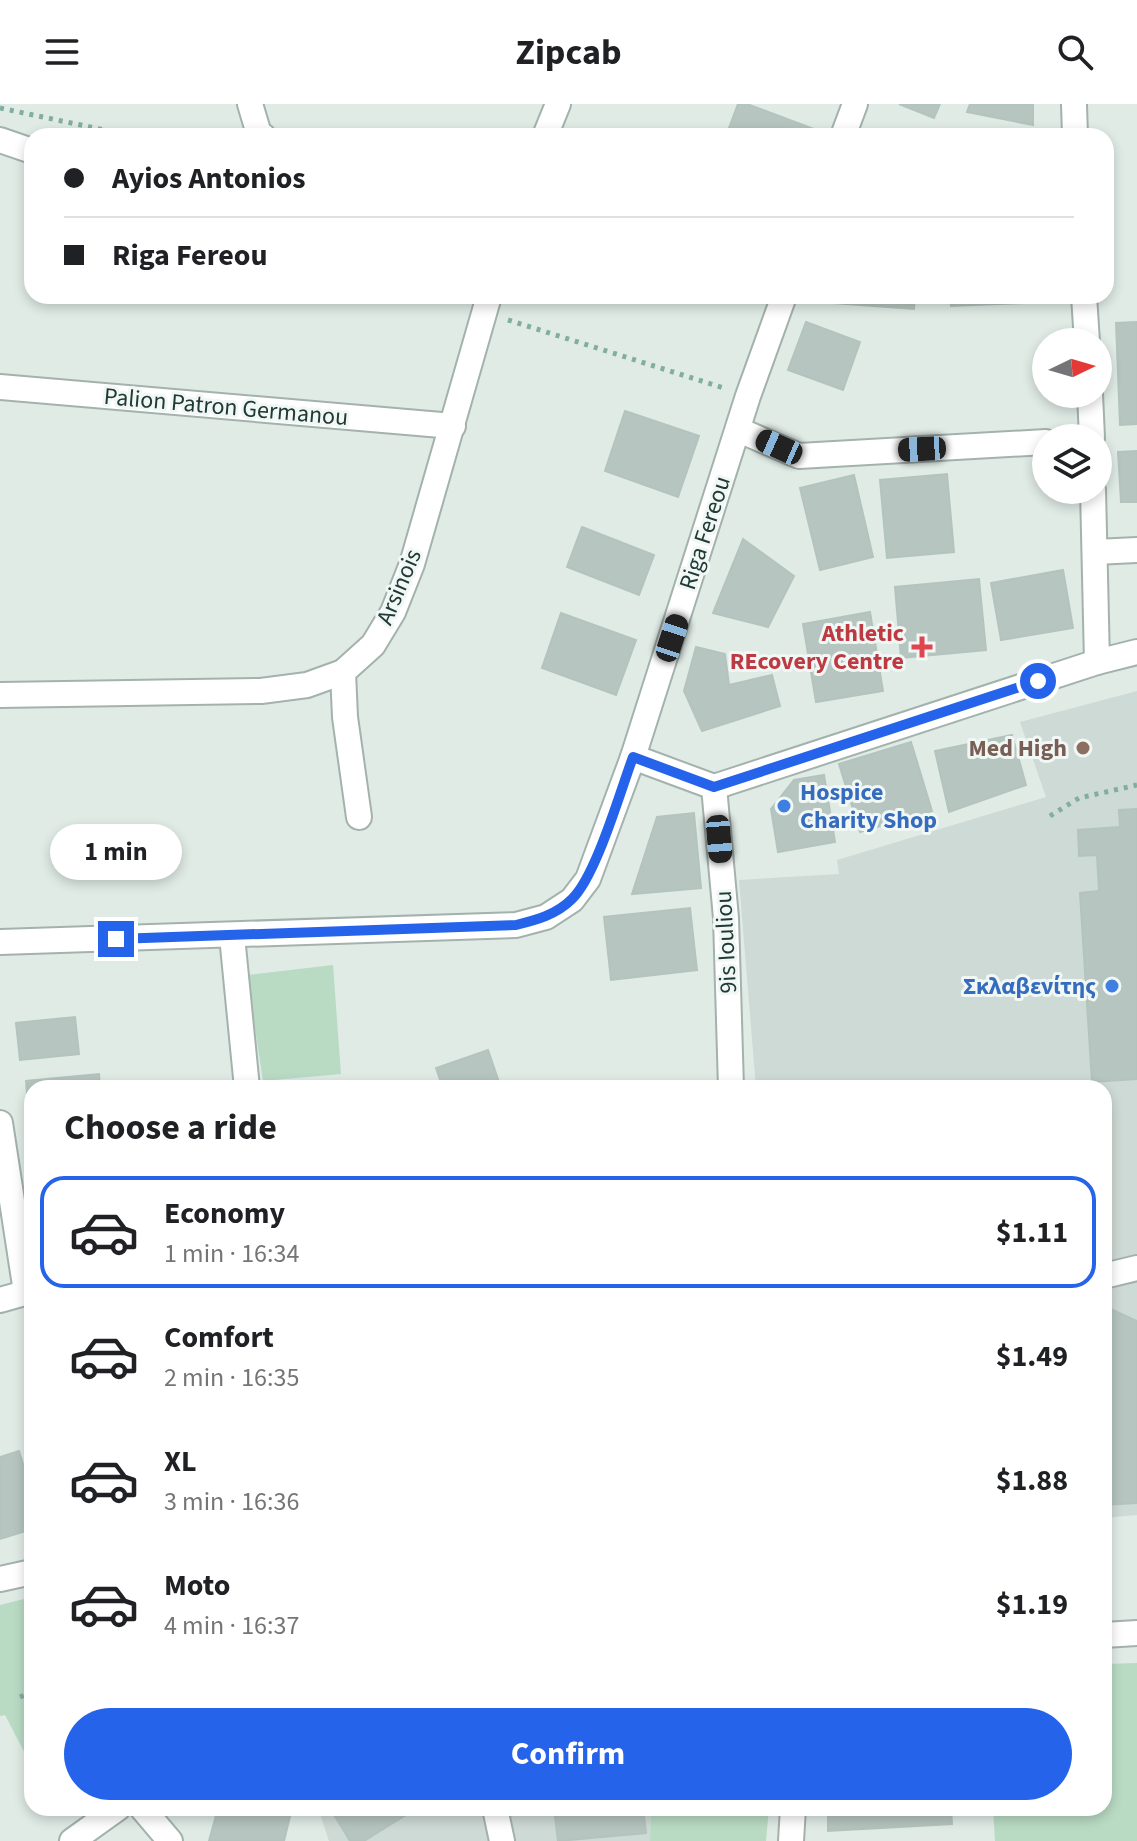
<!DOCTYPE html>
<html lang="en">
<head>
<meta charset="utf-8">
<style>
	:root { --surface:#fff; --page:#f6f6f6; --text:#202124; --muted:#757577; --line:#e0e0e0; --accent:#2563eb }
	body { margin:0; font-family:"Source Sans 3",sans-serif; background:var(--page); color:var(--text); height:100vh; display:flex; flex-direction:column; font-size:30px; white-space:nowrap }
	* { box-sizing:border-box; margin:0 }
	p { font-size:26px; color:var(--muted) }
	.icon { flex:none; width:44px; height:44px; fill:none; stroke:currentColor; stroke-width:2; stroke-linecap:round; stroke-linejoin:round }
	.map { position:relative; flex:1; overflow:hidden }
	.panel { position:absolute; left:24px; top:976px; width:1088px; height:736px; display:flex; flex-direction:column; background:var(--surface); border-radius:24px; box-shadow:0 4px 12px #0003 }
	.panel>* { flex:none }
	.guide { position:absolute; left:24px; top:24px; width:1090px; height:176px; border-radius:24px; box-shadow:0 4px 12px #0003; display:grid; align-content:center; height:176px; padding:0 40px; background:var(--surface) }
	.needle { width:52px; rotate:85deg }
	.controls { position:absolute; left:1032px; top:224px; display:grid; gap:16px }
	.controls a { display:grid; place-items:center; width:80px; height:80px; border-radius:50%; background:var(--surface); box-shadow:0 4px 12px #0003; font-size:40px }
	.end { position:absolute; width:36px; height:36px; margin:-18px; border:10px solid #2563eb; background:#fff; box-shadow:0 0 0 4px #fff }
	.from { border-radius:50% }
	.bubble { position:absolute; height:56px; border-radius:28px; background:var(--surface); box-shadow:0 4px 12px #0003; font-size:26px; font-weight:700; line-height:56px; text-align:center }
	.car { position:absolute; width:24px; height:48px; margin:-24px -12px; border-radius:10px; box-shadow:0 0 6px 2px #0007; background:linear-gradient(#222 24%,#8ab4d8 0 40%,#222 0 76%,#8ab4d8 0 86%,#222 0) }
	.guide b { display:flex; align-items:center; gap:28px; height:76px; font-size:30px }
	.guide b+b { border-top:2px solid var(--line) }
	.guide i { width:20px; height:20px; background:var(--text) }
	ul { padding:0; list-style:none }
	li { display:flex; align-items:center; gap:24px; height:112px; margin:0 16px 12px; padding:0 24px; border:4px solid transparent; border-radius:24px }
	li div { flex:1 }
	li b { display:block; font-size:30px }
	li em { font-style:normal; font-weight:700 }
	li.active { border-color:var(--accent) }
	li>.icon { width:72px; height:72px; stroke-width:1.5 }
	h2 { padding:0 40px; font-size:36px; line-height:96px }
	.action { display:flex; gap:16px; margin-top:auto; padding:16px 40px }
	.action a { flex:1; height:92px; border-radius:48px; background:var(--accent); color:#fff; font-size:32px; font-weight:700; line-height:92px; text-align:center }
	header { display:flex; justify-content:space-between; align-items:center; height:104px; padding:0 40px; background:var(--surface); font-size:36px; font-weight:700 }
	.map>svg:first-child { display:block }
</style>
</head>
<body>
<header><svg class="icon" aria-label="menu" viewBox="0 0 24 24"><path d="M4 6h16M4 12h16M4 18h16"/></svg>Zipcab<svg class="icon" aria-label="search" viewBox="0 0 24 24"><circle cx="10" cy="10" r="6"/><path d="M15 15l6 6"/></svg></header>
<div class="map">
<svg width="1137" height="1737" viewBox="0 0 1137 1737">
	<rect width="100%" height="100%" fill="#e0ebe6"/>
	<g fill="#cedad5">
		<path d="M1137 587V1411L1104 1414V984H756L739 776 839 770 837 756 1046 693 1020 618Z"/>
		<path d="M318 1704H651L650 1737H329Z"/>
	</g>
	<g fill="#b9dbc4">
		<path d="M333 861 341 970 263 977 247 871Z"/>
		<path d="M32 1493V1663L5 1611 0 1612V1501Z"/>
		<path d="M1137 1559V1737H995L993 1704H1104V1560Z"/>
		<path d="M651 1704H769L766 1737H650Z"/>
	</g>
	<g fill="#b6c5bf" stroke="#b3c4be" stroke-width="2">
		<path d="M738 0H747L814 25 811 32H726Z"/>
		<path d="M899 0H940L934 14Z"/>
		<path d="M970 0H1033V21L967 8Z"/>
		<path d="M835 192H915L914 205 834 199Z"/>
		<path d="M950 192H1025V199L951 202Z"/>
		<path d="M806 218 860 238 843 286 788 266Z"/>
		<path d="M1137 218V320L1120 321 1116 219Z"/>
		<path d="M625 307 699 332 678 393 605 367Z"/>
		<path d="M1137 347V398H1121L1118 348Z"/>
		<path d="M947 370 954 448 887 454 880 376Z"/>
		<path d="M854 371 873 453 820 466 800 384Z"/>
		<path d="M582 423 654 451 639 491 567 463Z"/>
		<path d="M743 435 794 472 768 523 713 509Z"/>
		<path d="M1063 466 1073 524 1001 536 991 479Z"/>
		<path d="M979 475 986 546 901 554 895 483Z"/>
		<path d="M870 508 883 587 816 598 803 520Z"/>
		<path d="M561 509 636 536 616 591 542 564Z"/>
		<path d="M696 543 725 550 729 581 772 571 780 602 702 627 684 587Z"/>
		<path d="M1012 631 1026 681 949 708 935 647Z"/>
		<path d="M911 638 932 707 860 728 839 660Z"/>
		<path d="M824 671 835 738 778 748 771 705 794 676Z"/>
		<path d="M1137 705V975L1092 978 1080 789 1099 787 1097 751 1079 752 1078 726 1120 723 1119 706Z"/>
		<path d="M694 709 701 784 632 790 657 713Z"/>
		<path d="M690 804 697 866 611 876 604 813Z"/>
		<path d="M75 913 79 950 20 956 16 919Z"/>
		<path d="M488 946 501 984H443L436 964Z"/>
		<path d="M99 970 100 984H32V1013H29L26 977Z"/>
		<path d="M1104 1202 1137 1217V1399L1104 1401Z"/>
		<path d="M19 1347 32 1390V1425L0 1435V1353Z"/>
		<path d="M218 1704H292L284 1737H209Z"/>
		<path d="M330 1704H417L364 1737H350Z"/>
		<path d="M554 1704H643L646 1729 558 1737Z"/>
		<path d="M828 1704H951L952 1720 828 1727Z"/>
	</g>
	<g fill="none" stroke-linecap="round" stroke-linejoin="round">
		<defs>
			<g id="minor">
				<path d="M250 0 259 30 263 32"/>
				<path d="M1074 0 1075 32"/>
				<path d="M545 32 558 0"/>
				<path d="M843 32 855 0"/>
				<path d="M0 36 32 47"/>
				<path d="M1084 192 1087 238"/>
				<path d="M0 283 453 322"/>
				<path d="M1090 290 1092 334"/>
				<path d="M739 326 799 352 1046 338"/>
				<path d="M1093 386 1097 558"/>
				<path d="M1095 448 1137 446"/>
				<path d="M343 568 345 613 359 713"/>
				<path d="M0 591 261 587 307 581 343 568 373 541 393 508 412 460 489 192"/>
				<path d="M633 653 714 683"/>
				<path d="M714 683 1097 558 1137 548"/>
				<path d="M714 683 726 814 731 984"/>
				<path d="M232 832 247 984"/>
				<path d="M0 838 516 821 546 813 572 796 588 775 633 653 748 292 784 192"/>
				<path d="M0 1019 26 1188"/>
				<path d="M1104 1172 1137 1164"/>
				<path d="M0 1196 32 1187"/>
				<path d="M0 1475 32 1468"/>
				<path d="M1104 1531 1137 1529"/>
				<path d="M142 1704 170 1737"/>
				<path d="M495 1704 502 1737"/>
				<path d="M72 1737 118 1704"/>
				<path d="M791 1737 793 1704"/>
			</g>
		</defs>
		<use href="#minor" stroke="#a3b2ad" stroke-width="28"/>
		<g stroke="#82ada1" stroke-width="5" stroke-dasharray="4 6" stroke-linecap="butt">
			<path d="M0 4 133 32"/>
			<path d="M508 216 724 284"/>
			<path d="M1050 712 1079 694 1137 681"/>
			<path d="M20 1593 32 1588"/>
		</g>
		<use href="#minor" stroke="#fff" stroke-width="24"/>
	</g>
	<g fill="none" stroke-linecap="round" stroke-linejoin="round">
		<path stroke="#2563eb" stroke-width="10" d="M116 835 516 821C536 816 556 811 572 795 596 772 620 688 633 653L714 683 1038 577"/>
	</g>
	<path fill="#e0444e" stroke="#f0f7f4" stroke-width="3" d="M918 531h8v8h8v8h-8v8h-8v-8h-8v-8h8z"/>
	<circle fill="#8d6e63" stroke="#f0f7f4" stroke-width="3" cx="1083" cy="644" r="8"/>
	<g fill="#3f7fe0" stroke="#f0f7f4" stroke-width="3">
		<circle cx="784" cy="702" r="8"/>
		<circle cx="1112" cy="882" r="8"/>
	</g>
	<g text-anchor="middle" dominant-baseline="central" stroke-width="6" stroke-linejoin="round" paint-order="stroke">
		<g font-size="24" fill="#213a35" stroke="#f0f7f4">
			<text transform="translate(226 303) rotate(5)">Palion Patron Germanou</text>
			<text transform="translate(705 429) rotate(-72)">Riga Fereou</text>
			<text transform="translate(399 483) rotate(-67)">Arsinois</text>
			<text transform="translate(726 838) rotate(-93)">9is Iouliou</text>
		</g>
		<g font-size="24" font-weight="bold" fill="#be3a42" stroke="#f0f7f4" text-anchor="end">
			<text x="904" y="529">Athletic<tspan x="904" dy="28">REcovery Centre</tspan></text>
		</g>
		<g font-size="24" font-weight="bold" fill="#785e54" stroke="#f0f7f4" text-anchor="end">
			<text x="1067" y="644">Med High</text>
		</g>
		<g font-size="24" font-weight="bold" fill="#366cbe" stroke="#f0f7f4" text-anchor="start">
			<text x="800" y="688">Hospice<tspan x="800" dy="28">Charity Shop</tspan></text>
			<text x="1096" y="882" text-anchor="end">Σκλαβενίτης</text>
		</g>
	</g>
</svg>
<div class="controls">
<a><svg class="needle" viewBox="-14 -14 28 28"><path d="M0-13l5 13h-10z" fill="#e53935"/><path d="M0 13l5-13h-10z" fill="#757577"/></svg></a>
<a><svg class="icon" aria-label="layers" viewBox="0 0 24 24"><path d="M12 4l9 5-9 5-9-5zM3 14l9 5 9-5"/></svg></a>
</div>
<i class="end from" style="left:1038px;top:577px"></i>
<i class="end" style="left:116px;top:835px"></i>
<div class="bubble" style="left:50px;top:720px;width:132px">1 min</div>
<i class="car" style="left:779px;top:343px;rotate:294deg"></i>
<i class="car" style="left:922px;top:345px;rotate:267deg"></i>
<i class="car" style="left:672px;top:534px;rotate:18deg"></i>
<i class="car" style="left:719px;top:735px;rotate:175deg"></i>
<div class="guide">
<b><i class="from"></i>Ayios Antonios</b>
<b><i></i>Riga Fereou</b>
</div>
<section class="panel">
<h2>Choose a ride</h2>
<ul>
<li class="active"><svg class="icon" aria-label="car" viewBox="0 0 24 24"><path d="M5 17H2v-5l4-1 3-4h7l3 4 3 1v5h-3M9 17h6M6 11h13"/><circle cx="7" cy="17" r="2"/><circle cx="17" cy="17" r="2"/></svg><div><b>Economy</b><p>1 min · 16:34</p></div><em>$1.11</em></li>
<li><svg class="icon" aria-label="car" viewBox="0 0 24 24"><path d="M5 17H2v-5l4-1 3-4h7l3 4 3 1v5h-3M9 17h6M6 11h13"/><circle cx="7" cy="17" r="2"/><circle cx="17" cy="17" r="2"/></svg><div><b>Comfort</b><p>2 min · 16:35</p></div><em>$1.49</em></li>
<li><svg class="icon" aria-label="car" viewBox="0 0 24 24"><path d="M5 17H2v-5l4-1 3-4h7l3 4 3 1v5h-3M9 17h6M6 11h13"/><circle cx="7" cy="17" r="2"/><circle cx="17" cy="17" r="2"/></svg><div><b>XL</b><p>3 min · 16:36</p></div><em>$1.88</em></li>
<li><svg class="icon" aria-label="car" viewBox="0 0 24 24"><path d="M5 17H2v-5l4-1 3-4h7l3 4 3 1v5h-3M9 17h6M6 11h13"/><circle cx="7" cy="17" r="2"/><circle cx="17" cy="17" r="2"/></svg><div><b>Moto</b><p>4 min · 16:37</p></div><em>$1.19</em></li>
</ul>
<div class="action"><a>Confirm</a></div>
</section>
</div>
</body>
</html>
